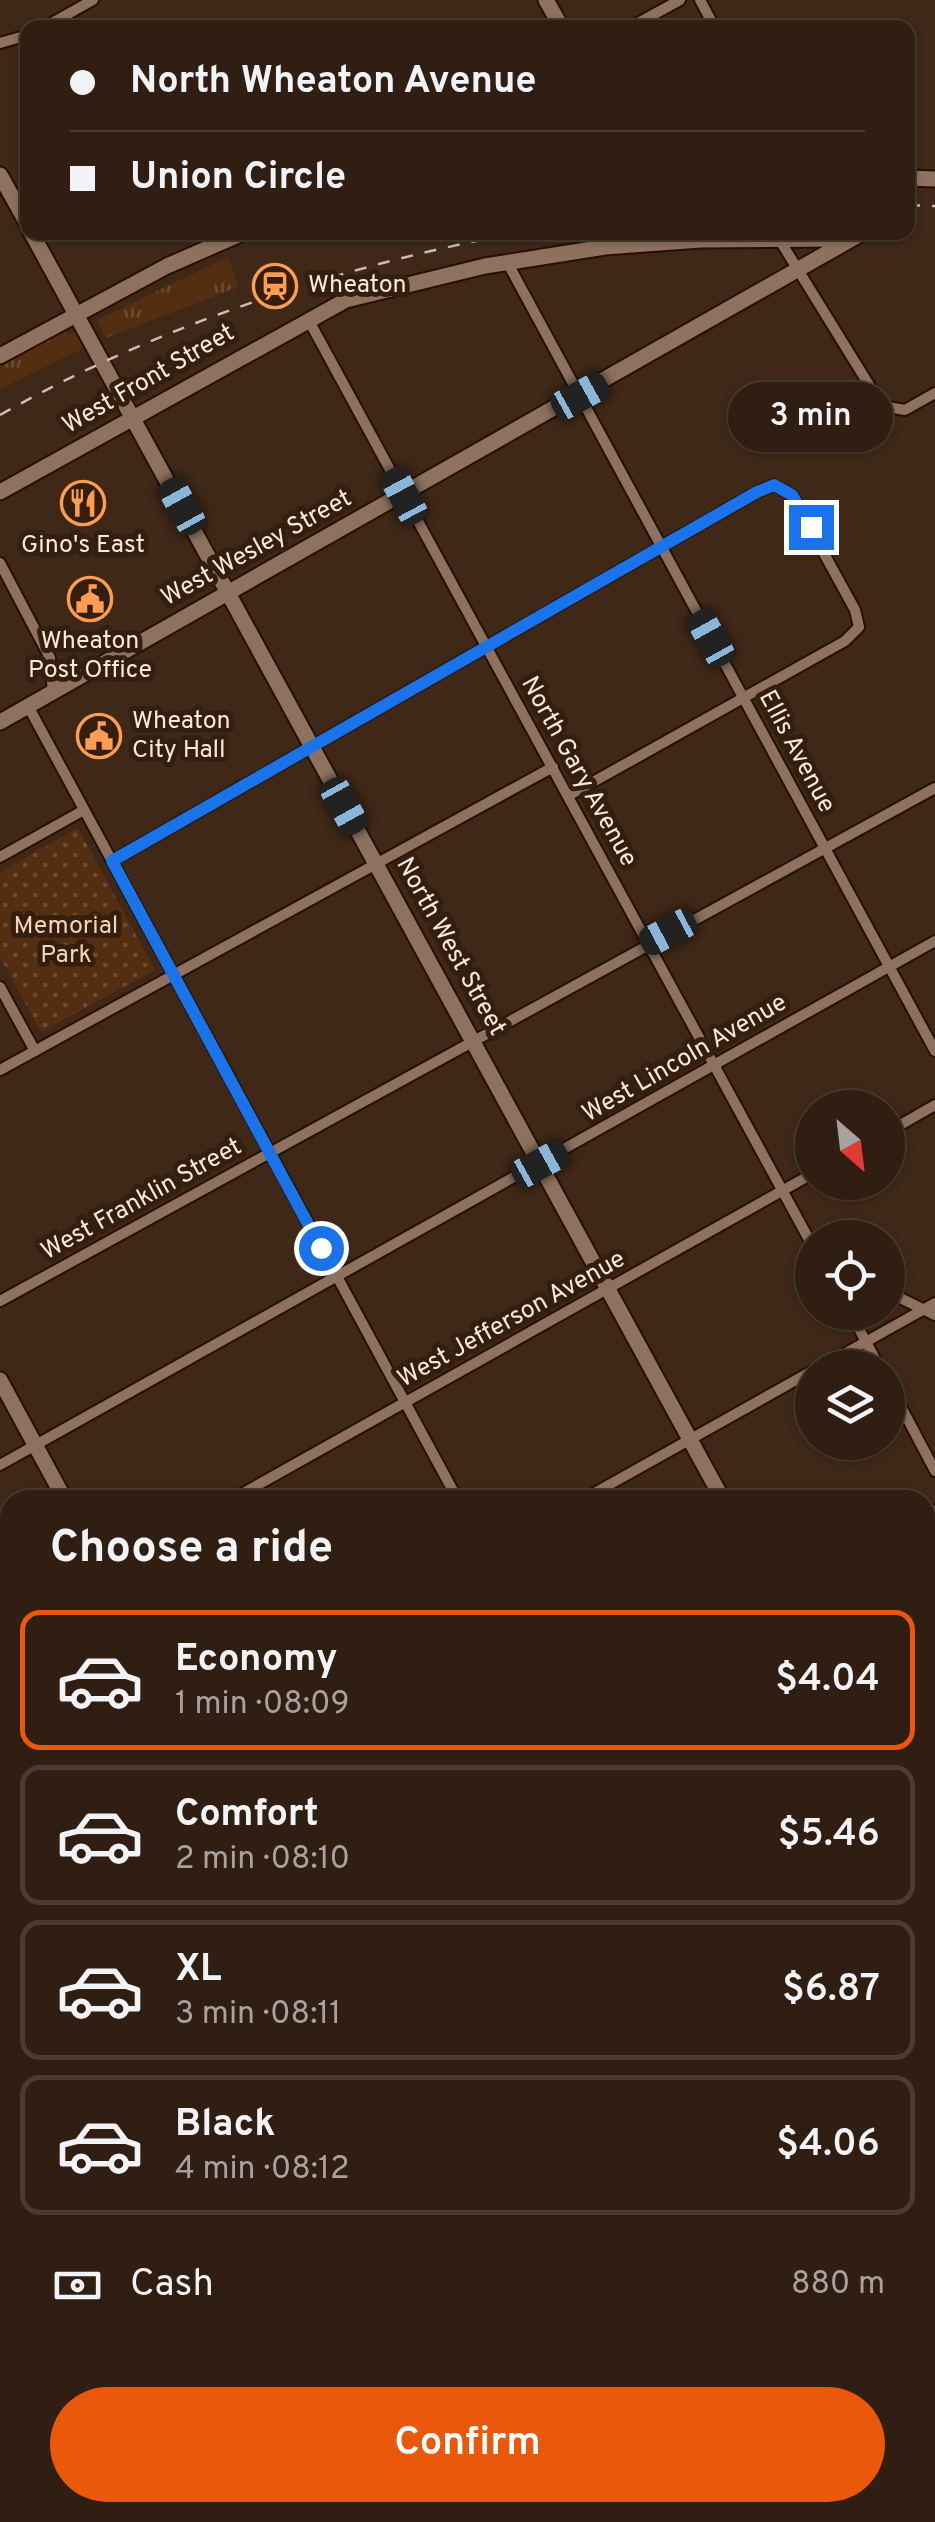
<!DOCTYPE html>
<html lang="en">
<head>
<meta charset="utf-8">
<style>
	:root { --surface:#2f1e11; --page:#37271a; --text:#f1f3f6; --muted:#a7a29f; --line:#4a3c31; --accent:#ea580c }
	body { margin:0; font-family:Overpass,sans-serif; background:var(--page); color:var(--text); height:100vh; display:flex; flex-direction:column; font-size:38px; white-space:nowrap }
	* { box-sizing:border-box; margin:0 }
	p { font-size:32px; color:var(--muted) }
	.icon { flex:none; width:55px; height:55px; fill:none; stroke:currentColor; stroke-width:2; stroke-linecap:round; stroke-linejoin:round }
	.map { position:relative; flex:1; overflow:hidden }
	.panel { position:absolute; left:0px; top:1490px; width:935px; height:1032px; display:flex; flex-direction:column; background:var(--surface); border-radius:30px 30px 0 0; box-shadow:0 2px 8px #0004,0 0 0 2px var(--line) }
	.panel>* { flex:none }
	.hud { position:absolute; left:20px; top:20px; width:895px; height:220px; border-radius:20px; box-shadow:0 2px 8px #0004,0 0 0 2px var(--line); display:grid; align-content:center; height:220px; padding:0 50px; background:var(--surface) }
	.needle { width:65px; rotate:152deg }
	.buttons { position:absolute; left:795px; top:1090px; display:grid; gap:20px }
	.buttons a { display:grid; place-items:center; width:110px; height:110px; border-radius:50%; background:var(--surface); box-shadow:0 2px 8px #0004,0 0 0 2px var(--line); font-size:50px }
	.end { position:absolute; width:45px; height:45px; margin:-22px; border:12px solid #1a73e8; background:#fff; box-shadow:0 0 0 5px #fff }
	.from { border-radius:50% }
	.bubble { position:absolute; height:70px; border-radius:35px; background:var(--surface); box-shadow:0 2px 8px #0004,0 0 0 2px var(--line); font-size:32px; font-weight:600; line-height:70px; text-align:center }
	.car { position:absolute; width:30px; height:60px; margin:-30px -15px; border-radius:12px; box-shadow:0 0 8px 2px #0007; background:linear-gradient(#222 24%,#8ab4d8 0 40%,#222 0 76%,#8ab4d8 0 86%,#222 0) }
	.hud b { display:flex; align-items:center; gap:35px; height:95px; font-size:38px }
	.hud b+b { border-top:2px solid var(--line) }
	.hud i { width:25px; height:25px; background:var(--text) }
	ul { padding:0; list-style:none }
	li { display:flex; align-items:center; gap:30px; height:140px; margin:0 20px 15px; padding:0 30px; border:5px solid var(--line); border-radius:20px }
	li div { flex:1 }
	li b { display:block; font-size:38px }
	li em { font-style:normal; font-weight:600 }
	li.selected { border-color:var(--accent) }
	li>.icon { width:90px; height:90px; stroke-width:1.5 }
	h2 { padding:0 50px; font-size:45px; line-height:120px }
	.pay { display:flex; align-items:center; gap:25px; height:110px; padding:0 50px; font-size:38px }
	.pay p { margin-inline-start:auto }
	.cta { display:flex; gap:20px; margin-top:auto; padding:20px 50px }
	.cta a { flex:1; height:115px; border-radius:60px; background:var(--accent); color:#fff; font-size:40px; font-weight:600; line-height:115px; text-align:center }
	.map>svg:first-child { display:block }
</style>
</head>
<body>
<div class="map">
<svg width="935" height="2522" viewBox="0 0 935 2522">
	<defs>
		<pattern id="grass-tufts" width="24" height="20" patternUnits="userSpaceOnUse" patternTransform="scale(2.5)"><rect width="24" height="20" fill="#542e10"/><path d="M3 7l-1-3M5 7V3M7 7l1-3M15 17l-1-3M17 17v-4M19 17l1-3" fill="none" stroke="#6d4c32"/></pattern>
		<pattern id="park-dots" width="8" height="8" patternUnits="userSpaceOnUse" patternTransform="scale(2.5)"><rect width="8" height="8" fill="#542e10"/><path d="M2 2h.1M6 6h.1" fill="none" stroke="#6d4c32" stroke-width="1.8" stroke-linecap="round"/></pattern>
	</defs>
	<rect width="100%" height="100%" fill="#3f2817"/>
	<g fill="url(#grass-tufts)">
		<path d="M228 257 238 287 106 338 97 320Z"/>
		<path d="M65 330 68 335 77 331 86 347 0 389V367Z"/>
	</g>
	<g fill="url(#park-dots)">
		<path d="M78 828 155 970 41 1032 0 957V872Z"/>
		<path d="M935 2180V2436L925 2417V2186Z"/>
		<path d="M935 2466V2522H858L857 2513 925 2512V2472Z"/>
	</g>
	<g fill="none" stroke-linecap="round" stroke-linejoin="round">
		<defs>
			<g id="street">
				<path d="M700 0 715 28"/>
				<path d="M43 28 93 0"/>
				<path d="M629 28 680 0"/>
				<path d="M0 43 28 35"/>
				<path d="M779 239 882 406 905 410 935 393"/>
				<path d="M507 262 935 1051"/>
				<path d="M308 319 812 1245"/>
				<path d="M0 563 50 658 53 692"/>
				<path d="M28 706 458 1500"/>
				<path d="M0 857 84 810"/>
				<path d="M112 861 757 492 774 485 792 495 855 610 859 627 845 641 568 796"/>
				<path d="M0 987 35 1051"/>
				<path d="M0 1070 553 767"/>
				<path d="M888 1132 935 1105"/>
				<path d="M888 1292 935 1315"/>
				<path d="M0 1301 935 788"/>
				<path d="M850 1312 880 1368"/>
				<path d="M819 1368 935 1303"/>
				<path d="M888 1382 935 1471"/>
				<path d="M0 1465 935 941"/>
				<path d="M231 1500 812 1174"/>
				<path d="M582 1500 812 1371"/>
				<path d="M0 1629 10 1624"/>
				<path d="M0 1741 10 1759"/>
				<path d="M0 1826 10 1821"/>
				<path d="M925 1868 935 1886"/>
				<path d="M925 1931 935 1925"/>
				<path d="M0 2041 10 2036"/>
				<path d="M925 2095 935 2089"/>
				<path d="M0 2160 10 2178"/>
				<path d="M0 2255 10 2249"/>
				<path d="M0 2452 10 2446"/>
				<path d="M0 2498 13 2522"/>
				<path d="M192 2512 197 2522"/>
				<path d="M446 2512 452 2522"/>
				<path d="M224 2522 240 2512"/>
			</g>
			<g id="secondary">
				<path d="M546 0 562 28"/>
				<path d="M0 175 28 225"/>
				<path d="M908 178 935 179"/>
				<path d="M31 232 723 1500"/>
				<path d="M0 356 167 266 245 232"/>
				<path d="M0 492 346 300 485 266 605 247 700 240 851 239"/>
				<path d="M0 722 864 232"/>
				<path d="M0 1380 65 1500"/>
				<path d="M925 1519 935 1513"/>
				<path d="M613 2512 618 2522"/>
			</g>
		</defs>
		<use href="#street" stroke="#251002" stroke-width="14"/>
		<use href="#secondary" stroke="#251002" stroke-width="19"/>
		<use href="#street" stroke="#8e725f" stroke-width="10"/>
		<use href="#secondary" stroke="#8e725f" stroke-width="15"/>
		<g stroke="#cdbcb0" stroke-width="2.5" stroke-dasharray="12 12" stroke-linecap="butt">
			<path d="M908 205 935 206"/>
			<path d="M0 415C161 324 338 267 520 232"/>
		</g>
	</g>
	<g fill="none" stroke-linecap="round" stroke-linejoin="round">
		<path stroke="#1a73e8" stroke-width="12" d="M321 1248 112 861 757 492 774 485 792 495 811 527"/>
	</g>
	<defs>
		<symbol id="station-ring" viewBox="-11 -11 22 22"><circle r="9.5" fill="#341e0d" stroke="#fd9d54" stroke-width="1.5"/><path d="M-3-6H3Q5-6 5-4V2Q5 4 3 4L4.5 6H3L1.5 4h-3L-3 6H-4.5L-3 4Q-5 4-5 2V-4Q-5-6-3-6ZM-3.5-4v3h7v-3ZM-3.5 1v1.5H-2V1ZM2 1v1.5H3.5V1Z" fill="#fd9d54"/></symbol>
		<symbol id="restaurant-ring" viewBox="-11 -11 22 22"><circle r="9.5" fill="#341e0d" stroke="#fd9d54" stroke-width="1.5"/><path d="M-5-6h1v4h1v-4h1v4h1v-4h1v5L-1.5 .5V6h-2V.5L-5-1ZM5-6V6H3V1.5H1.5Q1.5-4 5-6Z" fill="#fd9d54"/></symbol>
		<symbol id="civic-ring" viewBox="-11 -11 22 22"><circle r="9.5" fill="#341e0d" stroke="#fd9d54" stroke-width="1.5"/><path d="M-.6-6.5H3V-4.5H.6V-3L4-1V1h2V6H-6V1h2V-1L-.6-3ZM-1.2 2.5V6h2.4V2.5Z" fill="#fd9d54"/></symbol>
	</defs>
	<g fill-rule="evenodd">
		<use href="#station-ring" x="250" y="261" width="50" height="50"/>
		<use href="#restaurant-ring" x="58" y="478" width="50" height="50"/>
		<use href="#civic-ring" x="65" y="574" width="50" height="50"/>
		<use href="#civic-ring" x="74" y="711" width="50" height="50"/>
	</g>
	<g text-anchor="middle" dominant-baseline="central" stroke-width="10" stroke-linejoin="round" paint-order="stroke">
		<g font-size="25" fill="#f8e9de" stroke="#341e0d" text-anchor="start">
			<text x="308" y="286">Wheaton</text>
			<text x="83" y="546" text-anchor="middle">Gino's East</text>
			<text x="90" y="642" text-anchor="middle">Wheaton<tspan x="90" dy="29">Post Office</tspan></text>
			<text x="132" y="722">Wheaton<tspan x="132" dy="29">City Hall</tspan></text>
		</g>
		<g font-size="25" fill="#f8e9de" stroke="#341e0d">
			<text transform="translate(149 380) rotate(-30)">West Front Street</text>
			<text transform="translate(257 549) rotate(-29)">West Wesley Street</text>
			<text transform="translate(796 752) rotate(62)">Ellis Avenue</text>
			<text transform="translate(578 772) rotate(61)">North Gary Avenue</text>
			<text transform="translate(450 947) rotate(61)">North West Street</text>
			<text transform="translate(685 1059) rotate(-30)">West Lincoln Avenue</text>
			<text transform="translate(142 1200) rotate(-29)">West Franklin Street</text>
			<text transform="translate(512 1320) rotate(-29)">West Jefferson Avenue</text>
		</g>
		<g font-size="25" fill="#f6d2ba" stroke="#341e0d">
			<text x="66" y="927">Memorial<tspan x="66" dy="29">Park</tspan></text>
		</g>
	</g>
</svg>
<div class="buttons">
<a><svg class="needle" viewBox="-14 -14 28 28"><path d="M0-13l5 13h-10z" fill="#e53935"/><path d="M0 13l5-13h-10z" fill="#a7a29f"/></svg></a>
<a><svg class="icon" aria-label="locate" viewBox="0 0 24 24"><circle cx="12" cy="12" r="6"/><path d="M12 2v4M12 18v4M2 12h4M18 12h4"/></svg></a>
<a><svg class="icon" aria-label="layers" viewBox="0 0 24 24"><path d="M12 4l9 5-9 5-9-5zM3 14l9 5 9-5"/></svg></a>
</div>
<i class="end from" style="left:321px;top:1248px"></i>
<i class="end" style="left:811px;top:527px"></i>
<div class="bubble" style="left:728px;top:382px;width:165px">3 min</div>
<i class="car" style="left:580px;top:396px;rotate:61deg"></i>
<i class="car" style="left:404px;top:496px;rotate:332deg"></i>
<i class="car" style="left:182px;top:506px;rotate:331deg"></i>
<i class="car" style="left:711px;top:638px;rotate:331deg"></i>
<i class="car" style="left:344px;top:806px;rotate:151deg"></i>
<i class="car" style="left:668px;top:932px;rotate:242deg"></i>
<i class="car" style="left:540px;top:1164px;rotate:61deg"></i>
<div class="hud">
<b><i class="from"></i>North Wheaton Avenue</b>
<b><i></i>Union Circle</b>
</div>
<section class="panel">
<h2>Choose a ride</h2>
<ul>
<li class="selected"><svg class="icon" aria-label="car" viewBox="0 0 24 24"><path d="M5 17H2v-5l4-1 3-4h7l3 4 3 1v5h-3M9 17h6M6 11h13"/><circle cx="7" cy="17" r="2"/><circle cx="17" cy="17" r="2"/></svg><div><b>Economy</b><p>1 min · 08:09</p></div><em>$4.04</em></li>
<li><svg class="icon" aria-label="car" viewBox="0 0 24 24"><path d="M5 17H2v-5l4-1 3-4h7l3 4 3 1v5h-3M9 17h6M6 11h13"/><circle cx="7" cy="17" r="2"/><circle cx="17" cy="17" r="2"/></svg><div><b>Comfort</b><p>2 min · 08:10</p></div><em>$5.46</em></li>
<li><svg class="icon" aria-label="car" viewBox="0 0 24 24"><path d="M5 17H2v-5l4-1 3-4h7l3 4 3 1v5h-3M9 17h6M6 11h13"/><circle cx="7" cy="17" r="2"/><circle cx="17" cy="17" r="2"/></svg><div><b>XL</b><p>3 min · 08:11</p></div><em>$6.87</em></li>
<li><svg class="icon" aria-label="car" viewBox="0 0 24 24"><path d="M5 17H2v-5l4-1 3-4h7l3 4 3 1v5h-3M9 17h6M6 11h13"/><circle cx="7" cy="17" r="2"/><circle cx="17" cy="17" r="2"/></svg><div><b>Black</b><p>4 min · 08:12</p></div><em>$4.06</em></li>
</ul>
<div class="pay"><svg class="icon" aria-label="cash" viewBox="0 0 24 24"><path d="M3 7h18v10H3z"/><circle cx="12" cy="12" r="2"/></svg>Cash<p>880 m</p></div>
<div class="cta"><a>Confirm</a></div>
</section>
</div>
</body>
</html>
